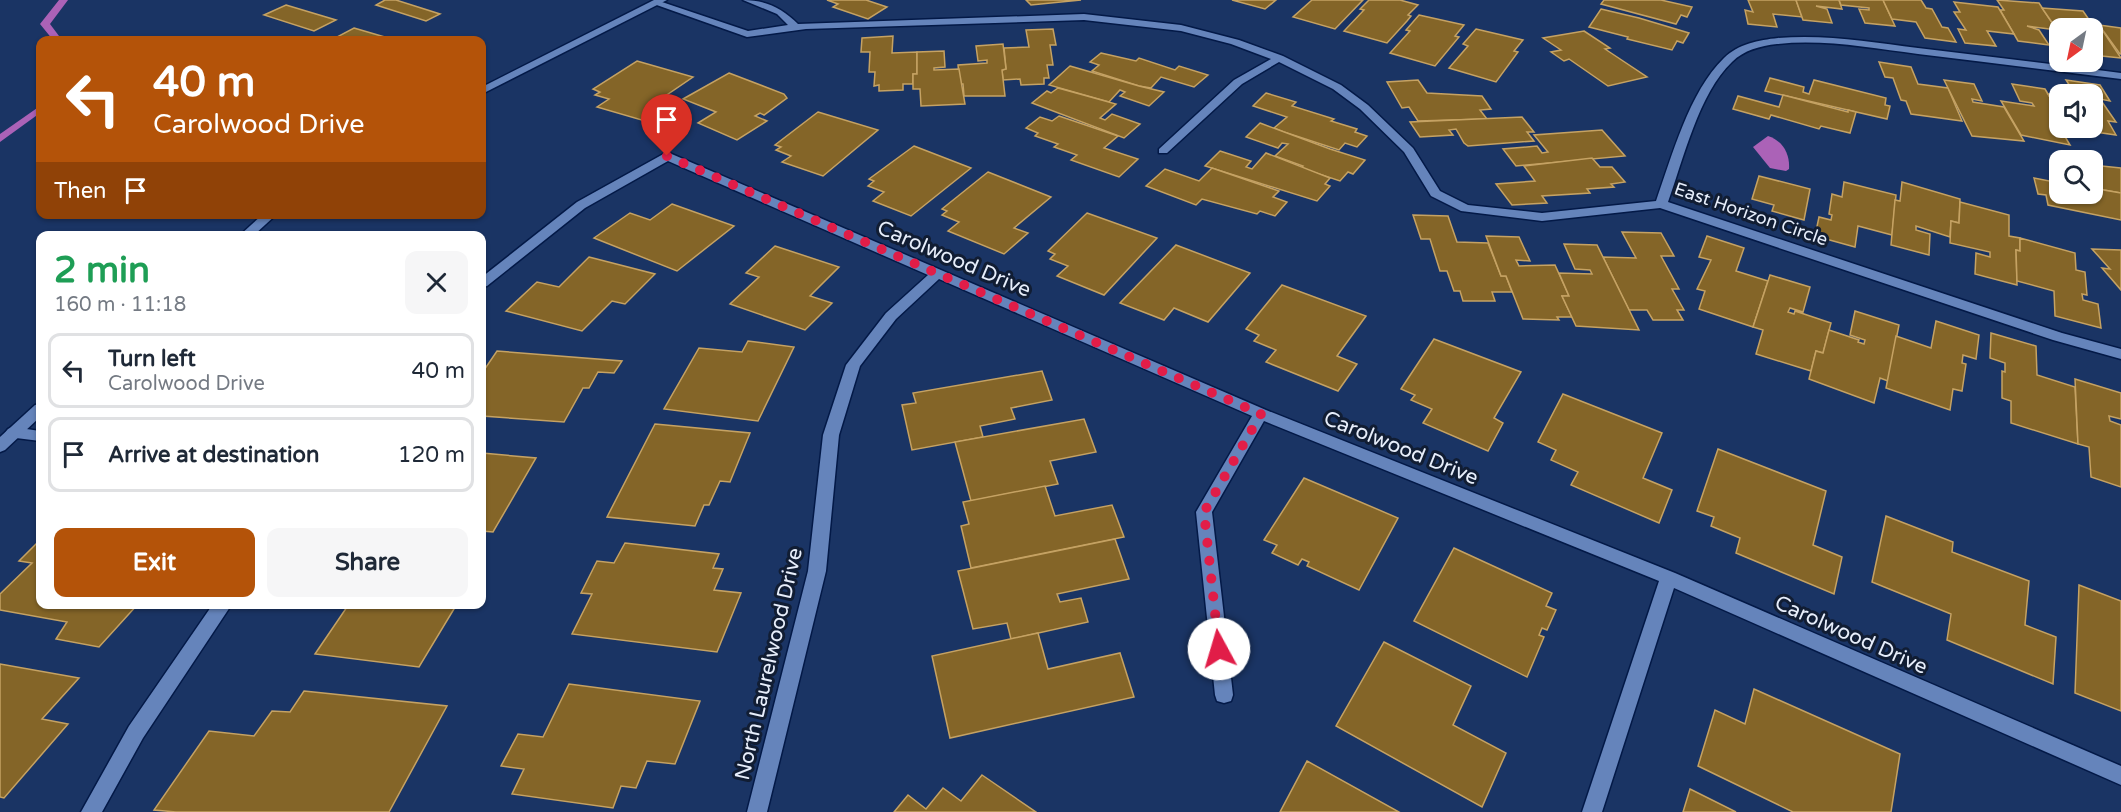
<!DOCTYPE html>
<meta charset="utf-8">
<style>
body{margin:0;font-family:"Varela Round",sans-serif;background:#f6f6f7;color:#1f2937;height:100vh;display:flex;flex-direction:column;font-size:22px;white-space:nowrap}
*{box-sizing:border-box;margin:0}
p{font-size:20px;color:#747a83}
.icon{flex:none;width:33px;height:33px;fill:none;stroke:currentColor;stroke-width:2;stroke-linecap:round;stroke-linejoin:round}
.map{position:relative;flex:1;overflow:hidden}
.drawer{position:absolute;left:36px;top:231px;width:450px;height:378px;display:flex;flex-direction:column;background:#fff;border-radius:12px;box-shadow:0 2px 4px #0004}
.drawer>*{flex:none}
.top-card{position:absolute;left:36px;top:36px;width:450px;height:183px;border-radius:12px;box-shadow:0 2px 4px #0004;background:#b45309;color:#fff;overflow:hidden}
.needle{width:39px;rotate:213deg}
.buttons{position:absolute;left:2049px;top:18px;display:grid;gap:12px}
.buttons a{display:grid;place-items:center;width:54px;height:54px;border-radius:12px;background:#fff;box-shadow:0 2px 4px #0004;font-size:30px}
.pin{position:absolute;display:grid;place-items:center;width:51px;height:51px;color:#fff;margin:-62px -26px;border-radius:50% 50% 50% 0;rotate:-45deg;box-shadow:0 0 6px #0007}
.pin .icon{rotate:45deg}
.me{position:absolute;width:66px;margin:-33px;rotate:354deg;stroke-linejoin:round;filter:drop-shadow(0 0 4px #0008)}
.turn{display:flex;align-items:center;gap:21px;height:126px;padding:0 18px;font-size:27px}
.turn .icon{width:78px;height:78px;stroke-width:2.5}
.turn b{display:block;font-size:42px;line-height:51px}
.then{display:flex;align-items:center;height:57px;padding:0 18px;background:#0003;gap:12px;font-size:22px}
.round{display:grid;place-items:center;flex:none;width:63px;height:63px;border-radius:12px;background:#f6f6f7}
.headline{display:flex;align-items:center;justify-content:space-between;height:102px;padding:0 18px}
h1{font-size:36px;font-weight:700;line-height:45px;color:#1e9e55}
.cta{display:flex;gap:12px;margin-top:auto;padding:12px 18px}
.cta a{flex:1;height:69px;border-radius:12px;background:#b45309;color:#fff;font-size:24px;font-weight:700;line-height:69px;text-align:center}
.cta a+a{background:#f6f6f7;color:#1f2937}
ul{padding:0;list-style:none}
li{display:flex;align-items:center;gap:18px;height:75px;margin:0 12px 9px;padding:0 6px;border:3px solid #e0e1e3;border-radius:12px}
li div{flex:1}
li b{display:block;font-size:22px}
li em{font-style:normal}
.map>svg:first-child{display:block}
</style>
<div class="map">
<svg width="2121" height="812" viewBox="0 0 2121 812">
<rect width="100%" height="100%" fill="#1a3464"/>
<path fill="#ab62b7" d="M1768,136C1783,141 1790,154 1789,169L1786,171L1770,168L1753,147Z"/>
<g fill="none" stroke-linecap="round" stroke-linejoin="round">
<g fill="#ab62b7" fill-rule="evenodd">
<polygon points="59,0 68,0 50,24 62,40 53,40 40,24"/>
<polygon points="40,106 40,113 0,142 0,134"/>
</g>
</g>
<g fill="#846528" stroke="#c5a263" stroke-width="1.5">
<polygon points="385,0 396,0 440,14 426,21 376,5"/>
<polygon points="827,0 866,0 887,7 868,19 833,7 838,4"/>
<polygon points="1026,0 1081,0 1031,5"/>
<polygon points="1232,0 1276,0 1265,9"/>
<polygon points="1312,0 1363,0 1335,29 1293,17"/>
<polygon points="1369,0 1400,0 1418,5 1408,15 1411,16 1407,21 1387,43 1344,31 1364,10 1360,9"/>
<polygon points="1604,0 1661,0 1692,7 1687,17 1681,15 1676,24 1601,4"/>
<polygon points="1748,0 1796,0 1802,17 1773,14 1777,27 1748,24 1745,10 1753,12"/>
<polygon points="1796,0 1839,0 1842,9 1816,6 1827,9 1832,23 1803,20"/>
<polygon points="1839,0 1883,0 1895,26 1865,23 1859,9 1869,10 1869,8 1841,5"/>
<polygon points="1883,0 1921,0 1926,8 1932,9 1942,27 1948,28 1956,42 1925,38 1916,22 1892,19"/>
<polygon points="1997,0 2039,3 2057,30 2027,26 2039,30 2049,45 2018,41 2000,10 2004,10"/>
<polygon points="1954,2 1998,7 2014,34 1987,31 1996,46 1965,43 1958,29 1966,30 1954,12 1960,12"/>
<polygon points="286,5 336,20 314,31 264,15"/>
<polygon points="2042,8 2083,11 2092,24 2099,25 2121,58 2092,55 2092,28 2060,28 2060,34"/>
<polygon points="1601,9 1639,18 1689,33 1683,43 1677,41 1672,50 1627,39 1628,37 1589,27"/>
<polygon points="1419,15 1464,25 1455,36 1459,37 1435,66 1390,53 1410,31 1406,30"/>
<polygon points="2099,25 2121,28 2121,54 2120,54"/>
<polygon points="354,28 395,40 335,38"/>
<polygon points="1053,29 1056,45 1050,45 1053,65 1047,65 1049,78 1044,78 1044,84 1021,85 1020,79 1003,80 1002,70 1006,69 1004,48 1029,47 1026,30"/>
<polygon points="1476,29 1523,40 1514,51 1518,52 1496,82 1449,68 1468,46 1463,44"/>
<polygon points="1584,31 1610,48 1605,49 1647,77 1608,86 1569,59 1564,61 1551,52 1561,50 1543,38"/>
<polygon points="893,36 892,53 917,52 917,74 913,74 913,84 903,84 903,90 879,91 879,85 874,86 875,72 869,72 870,52 861,52 862,38"/>
<polygon points="1003,44 1006,69 1002,70 1005,96 964,96 963,84 960,84 958,65 987,63 987,60 978,61 976,46"/>
<polygon points="944,51 945,67 934,68 934,70 959,69 965,104 921,106 920,89 913,89 913,74 917,74 917,52"/>
<polygon points="1101,53 1136,61 1139,58 1175,70 1179,66 1208,75 1194,87 1161,77 1151,88 1139,86 1092,71 1099,65 1090,62"/>
<polygon points="637,61 693,77 658,101 669,104 645,121 597,107 609,99 595,95 600,92 593,89"/>
<polygon points="1879,62 1911,67 1918,84 1948,88 1962,121 1911,114 1906,101 1901,100 1893,78 1885,77"/>
<polygon points="1070,66 1139,86 1164,92 1149,106 1120,96 1125,92 1120,90 1109,102 1049,85"/>
<polygon points="729,73 784,94 787,98 764,115 760,113 755,116 767,121 737,140 698,123 716,112 683,99"/>
<polygon points="1770,78 1804,87 1803,92 1809,94 1814,80 1886,98 1885,105 1890,106 1887,119 1765,91"/>
<polygon points="1418,80 1427,93 1482,96 1491,109 1480,110 1487,119 1418,121 1409,107 1402,108 1387,82"/>
<polygon points="1944,80 1974,84 1982,101 1972,99 1973,102 2004,107 2024,141 1972,136"/>
<polygon points="2066,80 2100,85 2110,101 2100,99 2116,122 2108,121 2116,135 2067,128 2092,128 2092,94 2075,94"/>
<polygon points="2012,84 2045,89 2060,114 2060,128 2070,145 2021,135 2001,101 2034,106 2032,103 2020,101"/>
<polygon points="1058,88 1116,104 1100,118 1105,120 1112,114 1140,124 1124,138 1032,103 1047,91 1051,93"/>
<polygon points="1266,93 1296,102 1292,106 1334,119 1331,121 1357,129 1355,132 1367,136 1357,147 1345,143 1339,150 1284,132 1274,128 1287,117 1253,106"/>
<polygon points="2048,94 2060,96 2060,114"/>
<polygon points="1783,95 1848,112 1848,110 1856,112 1850,133 1821,126 1819,129 1771,115 1769,119 1733,109 1738,96 1779,107"/>
<polygon points="818,112 878,130 823,176 782,162 791,156 776,150 781,147 775,145"/>
<polygon points="1059,116 1118,136 1104,148 1138,159 1119,177 1071,160 1077,155 1054,147 1058,144 1035,136 1038,133 1026,128 1040,117 1052,121"/>
<polygon points="1522,117 1534,132 1527,132 1534,141 1468,146 1464,143 1456,129 1449,130 1453,135 1420,137 1410,122"/>
<polygon points="1260,123 1330,149 1365,160 1353,174 1348,172 1340,181 1301,168 1303,166 1275,156 1288,144 1282,143 1278,148 1246,137"/>
<polygon points="1602,130 1625,156 1516,166 1503,149 1537,146 1542,153 1548,152 1534,135"/>
<polygon points="914,146 971,168 911,216 873,201 884,192 868,186 874,181 869,179"/>
<polygon points="1220,151 1251,161 1246,167 1252,169 1266,153 1330,178 1325,184 1330,186 1317,201 1205,166"/>
<polygon points="1592,158 1600,167 1612,167 1625,182 1611,184 1614,187 1587,189 1590,193 1542,196 1547,203 1512,205 1496,184 1535,181 1524,166"/>
<polygon points="2092,165 2121,168 2121,193 2092,188"/>
<polygon points="1212,168 1279,191 1273,197 1287,202 1275,216 1260,211 1257,214 1202,199 1196,205 1146,186 1165,169 1199,181"/>
<polygon points="988,172 1051,197 1014,228 1028,233 1004,254 948,231 959,222 942,215 947,211 942,209"/>
<polygon points="1759,176 1810,189 1804,220 1772,211 1774,205 1752,199"/>
<polygon points="2034,178 2060,183 2060,194 2092,194 2092,188 2121,193 2121,220 2048,205 2046,195 2038,194"/>
<polygon points="1844,182 1896,195 1892,235 1858,226 1855,247 1815,236 1819,217 1831,220 1832,215 1829,214 1832,194 1842,197"/>
<polygon points="1902,182 1960,199 1959,223 1951,221 1950,237 1916,226 1916,230 1930,234 1929,255 1891,245 1895,200 1900,201"/>
<polygon points="1960,202 2009,215 2009,236 2020,238 2020,251 2016,250 2017,285 1975,274 1976,253 1990,257 1990,252 1950,243 1951,221 1959,223"/>
<polygon points="672,204 734,226 677,271 594,238 630,213 650,220"/>
<polygon points="1087,213 1157,238 1104,295 1057,276 1068,266 1050,259 1055,254 1048,251"/>
<polygon points="1413,215 1448,216 1457,242 1488,243 1501,276 1506,276 1512,292 1492,292 1495,301 1463,301 1460,291 1454,291 1447,271 1440,271 1430,239 1421,239"/>
<polygon points="1622,232 1661,233 1674,256 1661,256 1679,289 1672,289 1684,310 1677,310 1683,320 1653,320 1647,310 1629,310 1603,257 1636,258"/>
<polygon points="1486,236 1519,237 1530,261 1516,260 1519,266 1555,265 1569,296 1562,296 1572,317 1557,317 1559,320 1523,319 1506,276 1501,276"/>
<polygon points="1707,236 1744,248 1736,271 1768,281 1753,327 1699,309 1705,291 1697,289 1711,260 1699,257"/>
<polygon points="2020,238 2075,253 2076,270 2085,272 2087,295 2082,294 2083,300 2098,304 2101,328 2055,316 2054,291 2017,281 2016,250 2020,251"/>
<polygon points="1564,244 1597,245 1639,330 1576,326 1562,296 1569,296 1559,273 1592,274 1590,270 1575,269"/>
<polygon points="1176,245 1250,273 1208,322 1174,308 1164,320 1120,303"/>
<polygon points="775,246 839,267 810,296 832,303 805,330 730,304 759,277 746,273"/>
<polygon points="2092,249 2121,250 2121,290 2102,268 2110,269"/>
<polygon points="589,257 655,274 625,304 612,301 582,331 506,311 537,282 559,287"/>
<polygon points="1770,275 1810,287 1803,312 1790,308 1788,312 1794,314 1795,311 1831,323 1823,353 1816,351 1811,371 1756,354 1763,330 1753,327"/>
<polygon points="1282,285 1366,316 1337,356 1357,364 1338,391 1266,362 1276,350 1254,341 1259,335 1246,329"/>
<polygon points="1855,311 1899,325 1888,381 1880,378 1874,403 1809,379 1816,351 1823,353 1829,330 1859,340 1858,342 1864,344 1865,340 1850,335"/>
<polygon points="1936,321 1979,335 1976,359 1963,355 1962,363 1966,364 1962,391 1953,389 1950,410 1886,388 1896,336 1931,348"/>
<polygon points="1991,333 2036,346 2037,375 2075,387 2078,444 2011,423 2011,401 2002,398 2002,371 2005,372 2005,363 1990,358"/>
<polygon points="1434,339 1521,372 1494,418 1503,423 1488,451 1423,423 1432,409 1411,400 1415,395 1401,389"/>
<polygon points="748,341 794,347 758,421 664,409 699,348 742,352"/>
<polygon points="497,351 622,361 614,373 598,372 589,388 583,388 564,422 482,416 482,373"/>
<polygon points="1042,371 1052,400 1011,408 1015,419 980,426 983,437 912,450 902,405 916,403 913,393"/>
<polygon points="2075,379 2121,393 2121,419 2109,416 2110,421 2121,425 2121,487 2091,477 2089,447 2078,444"/>
<polygon points="1563,394 1662,433 1643,478 1672,490 1659,523 1571,485 1578,472 1551,460 1556,450 1538,442"/>
<polygon points="1084,419 1096,452 1050,461 1058,484 971,501 955,442"/>
<polygon points="655,424 750,433 730,482 720,481 709,505 704,505 695,526 607,517"/>
<polygon points="1718,449 1826,491 1813,545 1842,557 1834,594 1736,553 1740,538 1711,526 1714,517 1697,511"/>
<polygon points="482,453 536,458 493,532 482,531"/>
<polygon points="1304,478 1398,518 1359,590 1307,566 1309,562 1302,559 1298,565 1272,553 1277,545 1264,540"/>
<polygon points="1045,486 1055,516 1112,505 1124,537 971,568 961,526 969,524 963,502"/>
<polygon points="1886,516 1953,542 1952,552 2029,581 2025,625 2056,637 2053,684 1947,640 1951,614 1872,582"/>
<polygon points="1115,539 1129,579 1057,594 1060,602 1081,598 1088,622 1011,639 1007,623 973,629 958,571"/>
<polygon points="40,540 40,604 138,604 99,647 56,639 67,622 0,610 0,594 32,563 19,561"/>
<polygon points="625,543 719,554 713,568 723,569 714,590 741,593 717,652 572,634 592,594 581,593 597,561 614,563"/>
<polygon points="1454,548 1552,593 1546,606 1556,610 1547,630 1542,628 1539,635 1544,637 1527,677 1414,621"/>
<polygon points="2079,585 2121,601 2121,711 2075,693"/>
<polygon points="349,604 457,604 419,667 315,654"/>
<polygon points="1038,633 1048,669 1120,653 1134,697 950,738 932,656"/>
<polygon points="1384,642 1471,686 1453,725 1506,753 1482,807 1336,726"/>
<polygon points="0,664 79,678 42,719 68,724 4,798 0,797"/>
<polygon points="569,684 700,701 675,764 647,761 636,788 621,786 613,808 512,794 524,769 501,766 518,734 543,737"/>
<polygon points="1754,689 1900,754 1891,812 1793,812 1698,766 1715,710 1745,724"/>
<polygon points="304,691 447,706 389,812 176,812 154,810 209,731 254,736 272,711 290,712"/>
<polygon points="1307,761 1399,812 1280,812"/>
<polygon points="982,775 1036,812 894,812 908,795 926,809 943,788 961,801"/>
<polygon points="1690,789 1736,812 1683,812"/>
</g>
<g fill="none" stroke-linecap="round" stroke-linejoin="round">
<defs>
<g id="minor">
<path d="M743,0C766,0 782,8 798,24L1084,14L1181,25L1239,40L1283,56L1341,85L1368,105L1413,148L1440,191L1468,205L1542,213L1656,201C1672,156 1689,92 1724,58C1738,44 1759,40 1778,38C1825,34 1872,42 1918,48C1986,56 2053,64 2121,73V79C2053,71 1985,62 1918,54C1871,48 1824,39 1777,44C1760,46 1744,50 1732,62C1699,93 1683,160 1668,202L2062,333L2121,349V359L2053,340L1660,208L1542,221L1461,211L1431,196L1404,152L1360,109L1333,89L1279,62L1242,84L1167,153H1159V149L1234,80L1271,59L1231,44L1181,31L1084,20L806,29L747,37L651,3L659,1L748,31L788,25L777,14Z"/>
<polygon points="667,152 1266,410 1675,573 2121,766 2121,785 1674,588 1602,812 1582,812 1659,581 1264,421 1212,512 1233,695 1231,701 1224,703 1217,701 1215,695 1196,512 1252,416 939,279 896,319 860,366 839,435 826,571 767,812 747,812 808,571 823,435 846,365 886,313 928,275 668,161 585,208 487,286 482,287 482,277 577,202"/>
<polygon points="13,427 40,431 40,441 8,437 5,433 8,429"/>
<polygon points="213,604 232,604 143,738 102,812 81,812 129,726"/>
</g>
<g id="tertiary">
<polygon points="654,0 667,0 482,94 482,87"/>
<polygon points="263,214 277,214 253,236 239,236"/>
<polygon points="40,404 40,417 5,450 0,452 0,437 35,405"/>
</g>
</defs>
<use href="#minor" stroke="#031947" stroke-width="3"/>
<use href="#tertiary" stroke="#031947" stroke-width="3"/>
<use href="#minor" fill="#6584bb" fill-rule="evenodd"/>
<use href="#tertiary" fill="#6584bb" fill-rule="evenodd"/>
</g>
<g fill="none" stroke-linecap="round" stroke-linejoin="round">
<polyline stroke="#e11d48" stroke-width="10" stroke-dasharray="0 18" points="667,156 1261,414 1204,512 1219,649"/>
</g>
<g text-anchor="middle" dominant-baseline="central" stroke-width="6" stroke-linejoin="round" paint-order="stroke">
<g font-size="18" fill="#e7eefb" stroke="#111d33">
<text transform="translate(1751 214) rotate(19)">East Horizon Circle</text>
</g>
<g font-size="21" fill="#e7eefb" stroke="#111d33">
<text transform="translate(954 259) rotate(23)">Carolwood Drive</text>
<text transform="translate(1401 448) rotate(22)">Carolwood Drive</text>
<text transform="translate(1851 635) rotate(24)">Carolwood Drive</text>
<text transform="translate(769 664) rotate(-77)">North Laurelwood Drive</text>
</g>
</g>
</svg>
<div class="buttons">
<a><svg class="needle" viewBox="-14 -14 28 28"><path d="M0-13l5 13h-10z" fill="#e53935"/><path d="M0 13l5-13h-10z" fill="#747a83"/></svg></a>
<a><svg class="icon" aria-label="sound" viewBox="0 0 24 24"><path d="M4 9h4l5-4v14l-5-4H4zM17 9q2 3 0 6"/></svg></a>
<a><svg class="icon" aria-label="search" viewBox="0 0 24 24"><circle cx="10" cy="10" r="6"/><path d="M15 15l6 6"/></svg></a>
</div>
<div class="pin" style="left:667px;top:156px;background:#d93025"><svg class="icon" aria-label="arrive" viewBox="0 0 24 24"><path d="M6 21V4h12l-3 4 3 4H6"/></svg></div>
<svg class="me" style="left:1219px;top:649px" viewBox="-20 -20 40 40"><circle r="19" fill="#fff"/><path d="M0-13L10 11 0 6-10 11z" fill="#e11d48"/></svg>
<div class="top-card">
<div class="turn"><svg class="icon" aria-label="left" viewBox="0 0 24 24"><path d="M17 20v-9H6M10 6l-5 5 5 5"/></svg><div><b>40 m</b>Carolwood Drive</div></div>
<div class="then">Then<svg class="icon" aria-label="arrive" viewBox="0 0 24 24"><path d="M6 21V4h12l-3 4 3 4H6"/></svg></div>
</div>
<section class="drawer">
<div class="headline"><div><h1>2 min</h1><p>160 m · 11:18</p></div><a class="round"><svg class="icon" aria-label="close" viewBox="0 0 24 24"><path d="M6 6l12 12M18 6L6 18"/></svg></a></div>
<ul>
<li><svg class="icon" aria-label="left" viewBox="0 0 24 24"><path d="M17 20v-9H6M10 6l-5 5 5 5"/></svg><div><b>Turn left</b><p>Carolwood Drive</p></div><em>40 m</em></li>
<li><svg class="icon" aria-label="arrive" viewBox="0 0 24 24"><path d="M6 21V4h12l-3 4 3 4H6"/></svg><div><b>Arrive at destination</b></div><em>120 m</em></li>
</ul>
<div class="cta"><a>Exit</a><a>Share</a></div>
</section>
</div>
